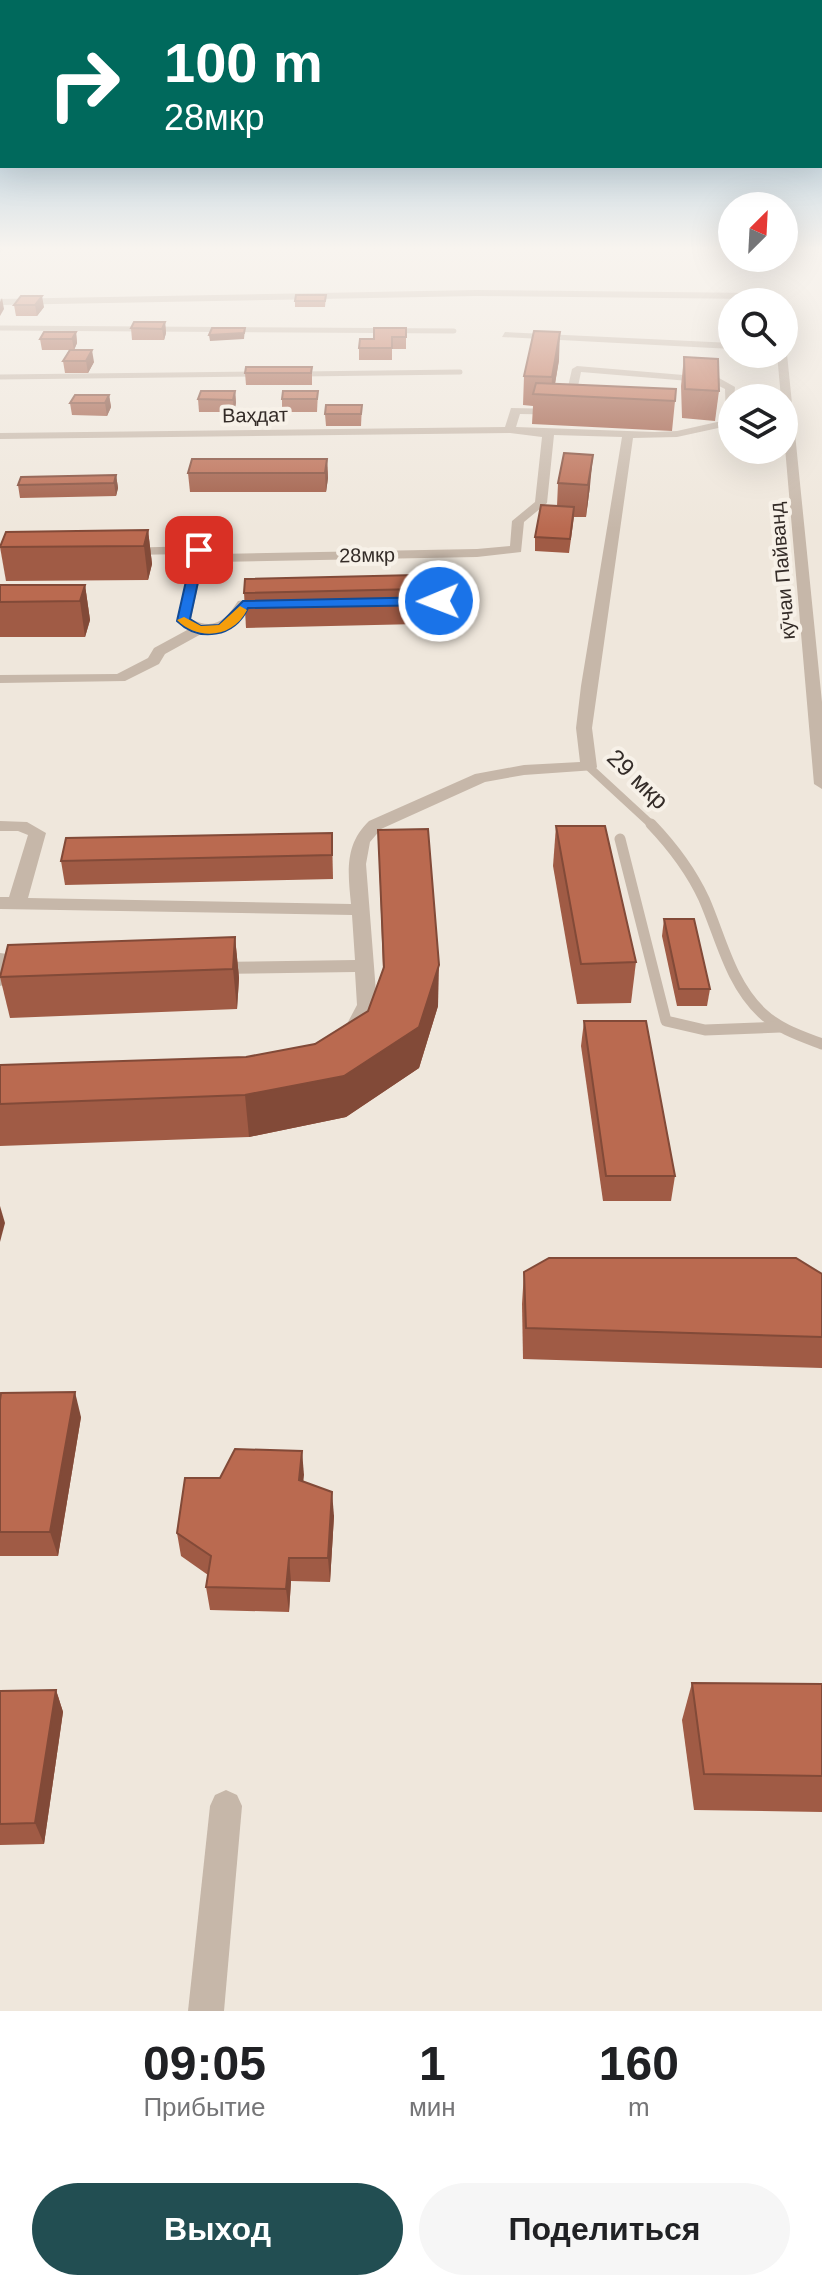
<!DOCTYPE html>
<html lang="ru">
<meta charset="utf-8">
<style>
body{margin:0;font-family:Helvetica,sans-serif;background:#f6f6f6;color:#202124;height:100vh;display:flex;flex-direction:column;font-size:30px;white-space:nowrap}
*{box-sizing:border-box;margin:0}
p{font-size:26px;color:#757577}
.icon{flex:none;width:44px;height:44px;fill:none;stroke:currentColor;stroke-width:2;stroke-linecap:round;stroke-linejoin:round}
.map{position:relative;height:2011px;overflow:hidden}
.drawer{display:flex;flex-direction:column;background:#fff;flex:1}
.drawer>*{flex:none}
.banner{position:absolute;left:0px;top:0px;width:822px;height:168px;box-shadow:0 8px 32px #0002;background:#00695c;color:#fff;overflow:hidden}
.needle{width:52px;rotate:24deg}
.controls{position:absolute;left:718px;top:192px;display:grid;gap:16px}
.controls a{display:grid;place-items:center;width:80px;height:80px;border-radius:50%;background:#fff;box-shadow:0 8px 32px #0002;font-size:40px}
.pin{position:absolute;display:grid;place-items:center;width:68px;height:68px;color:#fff;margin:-34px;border-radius:16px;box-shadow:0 4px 12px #0006}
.me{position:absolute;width:88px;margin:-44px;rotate:269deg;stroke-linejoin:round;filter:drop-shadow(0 0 6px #0008)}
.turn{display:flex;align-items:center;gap:28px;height:168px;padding:0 32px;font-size:36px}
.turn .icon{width:104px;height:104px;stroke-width:2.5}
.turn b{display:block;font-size:56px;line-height:68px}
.eta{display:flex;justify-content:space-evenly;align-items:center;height:136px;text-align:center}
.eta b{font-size:48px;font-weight:700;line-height:56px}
.action{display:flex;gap:16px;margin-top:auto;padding:16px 32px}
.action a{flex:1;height:92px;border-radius:48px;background:#224e52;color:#fff;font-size:32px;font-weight:700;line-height:92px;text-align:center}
.action a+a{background:#f6f6f6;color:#202124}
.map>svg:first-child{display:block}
</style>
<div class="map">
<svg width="822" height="2011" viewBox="0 0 822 2011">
<rect width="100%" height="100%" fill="#efe7dc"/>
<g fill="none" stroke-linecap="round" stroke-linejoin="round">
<g stroke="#c6b7a9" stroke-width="5">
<polyline points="0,328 454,331"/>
<polyline points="301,374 460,372"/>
<polyline points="0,377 259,374"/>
</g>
<polyline stroke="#c6b7a9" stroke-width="8" points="589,767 653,826"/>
<g stroke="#c6b7a9" stroke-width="11">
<path d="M651,824C672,846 691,871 704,899C721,938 730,983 762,1013C779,1029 801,1036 822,1044"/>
<polyline points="620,839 666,1021 705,1030 780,1027"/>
</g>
<g fill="#c6b7a9" fill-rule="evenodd">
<polygon points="476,290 757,293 762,296 762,302 752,302 752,299 476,296 0,305 0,299"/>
<polygon points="505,332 732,343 732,349 502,337"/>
<polygon points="784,351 787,354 822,702 822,789 814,784 784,436 784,398 781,398 777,354"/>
<path d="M577,366L719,378L735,387L732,425L677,437L633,438L592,728L597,767L595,770L524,775L485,782L381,829L370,842L366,864L377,1005L356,1044L349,1046L339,1039L357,1005L355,972L212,974L202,968L212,962L355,960L352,915L0,909V897H9L28,835L18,831H0V821L27,822L46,833L28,898L351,904C348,873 344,845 369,821L475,774L524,765L580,762L576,728L581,686L622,437L554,435L547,503L524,522L521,552L477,557L215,562L204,558L191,619C214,631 226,620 238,601C249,599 269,597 278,604L271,608H248L230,628L203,633L165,654L159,664L125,681L0,683V675L117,674L148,658L154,648L189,629L177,621L192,554L125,555L120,554V548L199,546L217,554L477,549L510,546L512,521L535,502L542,437L510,433L0,439V433L505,427L511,408L563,409L572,369ZM581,372L713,383L725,389L726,420L677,431L655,432L516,427L520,414L572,415Z"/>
<polygon points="0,953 15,955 18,959 7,984 0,986"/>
<polygon points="226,1790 237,1795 242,1806 224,2011 188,2011 210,1806 215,1795"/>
</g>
<polygon fill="#9a867b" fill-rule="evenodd" points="0,247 9,247 0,252"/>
</g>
<g fill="#a05b45">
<polygon points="326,295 325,307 295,307 295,301"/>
<polygon points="21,296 44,307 37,316 16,316 14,305"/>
<polygon points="165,322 166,333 164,340 132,340 131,328"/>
<polygon points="406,328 406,349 392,349 392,360 359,360 359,348 374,339"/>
<polygon points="76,332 77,343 74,350 94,362 88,373 65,373 63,361 69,350 42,350 40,339"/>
<polygon points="684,357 719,391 715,421 682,418 681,386"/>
<polygon points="559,360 555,384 675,401 672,431 532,424 533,406 523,405 524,376"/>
<polygon points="312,367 312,385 246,385 245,373"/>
<polygon points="235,391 236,403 234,412 199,412 198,399"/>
<polygon points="318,391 317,412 282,412 282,399"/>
<polygon points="109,395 111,407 107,416 72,415 70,403"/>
<polygon points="362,405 361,426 326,426 325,414"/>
<polygon points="564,453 590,486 586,517 574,517 569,553 535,551 535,537 557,506 558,483"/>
<polygon points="327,459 328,478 326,492 190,492 188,473"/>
<polygon points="116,475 118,488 116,496 20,498 18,485"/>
<polygon points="148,530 152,564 148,580 6,581 0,547"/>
<polygon points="0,585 85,585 90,620 85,637 0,637"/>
<polygon points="462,588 462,623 246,628 244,593"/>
<polygon points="556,826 636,962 631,1003 577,1004 553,866"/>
<polygon points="378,830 438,1006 419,1068 346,1117 249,1137 0,1146 0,1065 246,1057 315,1044 368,1011 383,970"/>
<polygon points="332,833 333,879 65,885 61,861"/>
<polygon points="664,919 710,989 707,1006 677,1006 662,936"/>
<polygon points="235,937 239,978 237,1009 10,1018 0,977"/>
<polygon points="584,1021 675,1176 671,1201 603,1201 581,1046"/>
<polygon points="524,1272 822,1274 822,1368 523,1359 522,1304"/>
<polygon points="0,1400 81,1417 58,1556 0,1556"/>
<polygon points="302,1451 303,1482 334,1516 330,1582 291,1581 289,1612 210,1610 206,1587 208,1575 181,1556 177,1533 220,1478"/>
<polygon points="692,1683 822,1684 822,1812 694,1810 682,1720"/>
<polygon points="56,1690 63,1712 44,1844 0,1845 0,1691"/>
</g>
<g fill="#824a38">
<polygon points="42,296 44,307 37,316 35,305"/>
<polygon points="2,298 4,309 0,316 0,302"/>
<polygon points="165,322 166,333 164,340 162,329"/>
<polygon points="245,328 244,339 210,341 209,335"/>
<polygon points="76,332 77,343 74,350 72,339"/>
<polygon points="560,332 559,360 553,395 551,395 552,377"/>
<polygon points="92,350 94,362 88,373 86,361"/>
<polygon points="235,391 236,403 234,412 233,400"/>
<polygon points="109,395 111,407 107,416 105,403"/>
<polygon points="593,455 590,486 586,517 588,485"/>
<polygon points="327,459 328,478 326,492 325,473"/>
<polygon points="116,475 118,488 116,496 114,483"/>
<polygon points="148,530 152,564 148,580 144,546"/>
<polygon points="85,585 90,620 85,637 80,601"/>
<polygon points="235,937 239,978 237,1009 233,969"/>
<polygon points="439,965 438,1006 419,1068 346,1117 249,1137 245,1095"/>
<polygon points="0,1206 5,1223 0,1242"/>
<polygon points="75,1392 81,1417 58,1556 50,1532"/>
<polygon points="302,1451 304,1475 301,1504 299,1480"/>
<polygon points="332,1492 334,1516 330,1582 328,1558"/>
<polygon points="289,1558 291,1581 289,1612 286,1589"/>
<polygon points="56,1690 63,1712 44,1844 35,1823"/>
</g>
<g fill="#ba6a50" stroke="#824a38" stroke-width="2">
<polygon points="296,295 326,295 325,301 295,301"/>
<polygon points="21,296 42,296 35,305 14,305"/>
<polygon points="134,322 165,322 162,329 131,328"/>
<polygon points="212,328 245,328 244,333 209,335"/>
<polygon points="374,328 406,328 406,337 392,337 392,348 359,348 360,339 374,339"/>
<polygon points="534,331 560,332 552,377 524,376"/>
<polygon points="44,332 76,332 72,339 40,339"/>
<polygon points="70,350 92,350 86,361 63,361"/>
<polygon points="684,357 718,359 719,391 685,389"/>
<polygon points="246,367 312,367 311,373 245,373"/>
<polygon points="536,383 676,389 675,401 533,394"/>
<polygon points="201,391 235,391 233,400 198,399"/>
<polygon points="283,391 318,391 317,399 282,399"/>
<polygon points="75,395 109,395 105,403 70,403"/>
<polygon points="326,405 362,405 361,414 325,414"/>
<polygon points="564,453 593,455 588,485 558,483"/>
<polygon points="192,459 327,459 325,473 188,473"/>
<polygon points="116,475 114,483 18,485 21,477"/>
<polygon points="541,505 574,507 570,539 535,537"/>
<polygon points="148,530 144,546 0,547 6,532"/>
<polygon points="460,574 462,588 244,593 245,579"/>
<polygon points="0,585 85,585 80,601 0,602"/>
<polygon points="556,826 605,826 636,962 581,964"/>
<polygon points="428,829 439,965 419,1027 344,1076 245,1095 0,1104 0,1065 246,1057 315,1044 368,1011 384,967 378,830"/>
<polygon points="332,833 332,855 61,861 66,838"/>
<polygon points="664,919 694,919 710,989 679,989"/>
<polygon points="235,937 233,969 0,977 8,945"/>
<polygon points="584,1021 646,1021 675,1176 606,1176"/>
<polygon points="549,1258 796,1258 822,1274 822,1337 526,1328 524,1272"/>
<polygon points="75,1392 50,1532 0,1532 0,1400 1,1393"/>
<polygon points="235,1449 302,1451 299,1480 332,1492 328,1558 289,1558 286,1589 206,1587 211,1556 177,1533 185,1478 220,1478"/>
<polygon points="692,1683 822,1684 822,1776 704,1774"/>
<polygon points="56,1690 35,1823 0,1824 0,1691"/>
</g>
<linearGradient id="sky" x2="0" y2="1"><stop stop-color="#7dafcf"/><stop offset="0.47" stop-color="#f8f4ef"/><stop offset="1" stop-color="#f8f4ef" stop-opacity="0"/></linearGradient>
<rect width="822" height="529" fill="url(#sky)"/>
<path fill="#1a73e8" stroke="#114b97" stroke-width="2" d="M199,547L205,550L190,619L201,626L219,625L243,601L439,597L445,601L439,605L248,608C234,637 200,643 177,621L193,550Z"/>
<path fill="#f59e0b" d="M240,606L247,610C233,638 198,641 177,620L184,617L201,626L219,625Z"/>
<g text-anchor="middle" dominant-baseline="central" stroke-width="8" stroke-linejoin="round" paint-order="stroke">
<g font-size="20" fill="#342c28" stroke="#f7f1e8">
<text transform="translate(255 415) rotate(-1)">Ваҳдат</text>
<text transform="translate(367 555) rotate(-1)">28мкр</text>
<text transform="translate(782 571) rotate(-95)">кӯчаи Пайванд</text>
</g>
<g font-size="24" fill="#342c28" stroke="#f7f1e8">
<text transform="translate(638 779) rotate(44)">29 мкр</text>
</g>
</g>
</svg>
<div class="controls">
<a><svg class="needle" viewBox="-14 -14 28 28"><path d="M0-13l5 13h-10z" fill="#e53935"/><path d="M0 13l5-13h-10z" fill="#757577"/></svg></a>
<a><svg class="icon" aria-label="search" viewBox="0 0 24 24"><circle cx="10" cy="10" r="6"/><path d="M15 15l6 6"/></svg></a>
<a><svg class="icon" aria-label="layers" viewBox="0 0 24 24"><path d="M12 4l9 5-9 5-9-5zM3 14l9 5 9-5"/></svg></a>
</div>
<div class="pin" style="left:199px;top:550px;background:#d93025"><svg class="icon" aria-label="arrive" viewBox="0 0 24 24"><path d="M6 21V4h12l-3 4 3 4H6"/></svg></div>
<svg class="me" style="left:439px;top:601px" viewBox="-20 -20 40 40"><circle r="17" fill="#1a73e8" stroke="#fff" stroke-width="3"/><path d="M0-11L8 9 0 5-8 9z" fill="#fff"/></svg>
<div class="banner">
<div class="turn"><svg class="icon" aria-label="right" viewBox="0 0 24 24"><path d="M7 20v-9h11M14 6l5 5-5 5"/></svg><div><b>100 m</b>28мкр</div></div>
</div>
</div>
<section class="drawer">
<div class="eta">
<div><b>09:05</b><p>Прибытие</p></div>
<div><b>1</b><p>мин</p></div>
<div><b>160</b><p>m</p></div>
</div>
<div class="action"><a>Выход</a><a>Поделиться</a></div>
</section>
